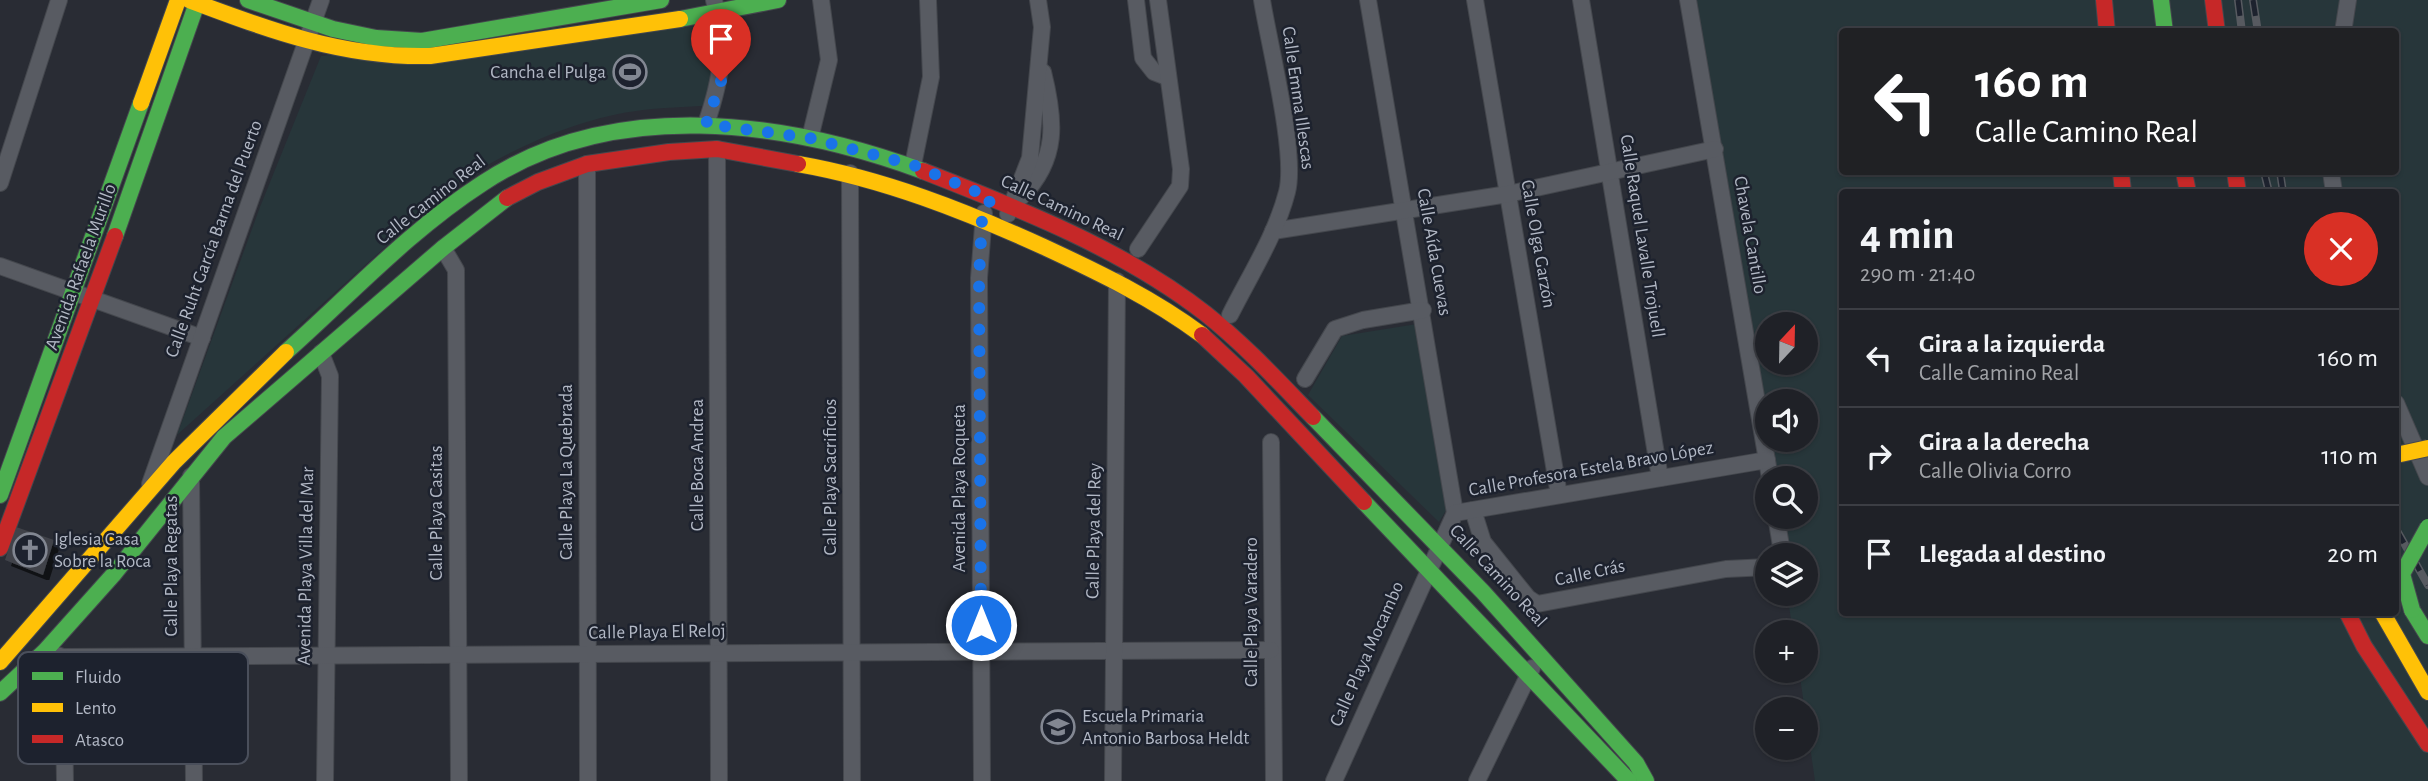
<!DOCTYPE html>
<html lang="es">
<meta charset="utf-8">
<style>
body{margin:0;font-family:"Alegreya Sans",sans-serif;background:#27292f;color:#f1f3f6;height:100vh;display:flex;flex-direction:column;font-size:26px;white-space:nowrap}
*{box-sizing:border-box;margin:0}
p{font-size:23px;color:#a1a3a7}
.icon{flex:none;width:38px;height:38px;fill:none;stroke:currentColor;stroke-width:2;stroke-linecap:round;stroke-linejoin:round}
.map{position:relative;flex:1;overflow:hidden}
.sheet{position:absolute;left:1839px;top:189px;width:560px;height:427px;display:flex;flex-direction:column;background:#1f2127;border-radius:7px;box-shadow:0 2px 5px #0004,0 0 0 2px #3c3e44}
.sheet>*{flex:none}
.guide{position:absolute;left:1839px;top:28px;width:560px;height:147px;border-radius:7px;box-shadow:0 2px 5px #0004,0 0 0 2px #3c3e44;background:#202124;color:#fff;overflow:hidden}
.needle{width:46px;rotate:22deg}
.fabs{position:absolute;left:1755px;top:312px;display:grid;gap:14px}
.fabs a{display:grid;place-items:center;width:63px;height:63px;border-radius:50%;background:#1f2127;box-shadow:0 2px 5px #0004,0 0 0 2px #3c3e44;font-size:35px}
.pin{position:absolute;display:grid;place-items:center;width:60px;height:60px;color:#fff;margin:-72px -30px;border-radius:50% 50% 50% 0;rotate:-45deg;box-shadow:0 0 7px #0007}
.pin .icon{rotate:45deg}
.me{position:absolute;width:77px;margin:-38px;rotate:0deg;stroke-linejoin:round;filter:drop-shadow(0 0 5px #0008)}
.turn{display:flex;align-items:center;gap:24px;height:147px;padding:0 21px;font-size:32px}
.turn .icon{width:91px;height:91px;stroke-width:2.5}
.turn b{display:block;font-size:49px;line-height:60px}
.round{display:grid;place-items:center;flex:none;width:74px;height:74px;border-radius:37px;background:#27292f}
.head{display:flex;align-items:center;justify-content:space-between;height:119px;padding:0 21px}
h1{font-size:42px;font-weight:700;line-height:52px}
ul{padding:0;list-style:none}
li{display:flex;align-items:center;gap:21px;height:98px;padding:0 21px;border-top:2px solid #3c3e44}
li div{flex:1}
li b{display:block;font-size:26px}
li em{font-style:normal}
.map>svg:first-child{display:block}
</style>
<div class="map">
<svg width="2428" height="781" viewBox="0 0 2428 781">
<defs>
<filter id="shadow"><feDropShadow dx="6" dy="6" stdDeviation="0" flood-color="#0009"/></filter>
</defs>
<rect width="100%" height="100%" fill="#292c34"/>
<g fill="#27363a" fill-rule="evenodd">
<path d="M1693,0H2428V781H1815L1799,670H1806V632H1793L1787,593H1806V555H1781L1775,516H1806V478H1768ZM1843,32H2396V172H1843ZM1843,192H2396V612H1843ZM1768,324H1806V362H1768ZM1768,401H1806V439H1768Z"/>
<path d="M706,20L714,65V105C690,107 667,107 643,110C576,118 511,149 454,185L177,435L260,207L321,56Z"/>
<polygon points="1417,324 1448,507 1439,522 1308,395 1342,336"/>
</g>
<polygon fill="#404349" filter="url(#shadow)" points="16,527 54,540 43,575 5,560"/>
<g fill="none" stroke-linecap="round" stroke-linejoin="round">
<defs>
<g id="street">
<polyline points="1136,0 1143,58 1154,72 1167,77"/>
<polyline points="1368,0 1455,513"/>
<polyline points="1475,0 1559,495"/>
<polyline points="1581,0 1660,478"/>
<polyline points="1688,0 1770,478"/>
<polyline points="2343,32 2348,0"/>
<path d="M706,124C722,77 726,50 714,0"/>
<polyline points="810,138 829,60 821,0"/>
<polyline points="717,149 719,781"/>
<polyline points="587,164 588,781"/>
<polyline points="913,165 931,77 928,0"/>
<polyline points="2331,172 2334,192"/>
<polyline points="850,173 852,781"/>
<polyline points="0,183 59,0"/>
<path d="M1021,197C1059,159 1055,120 1043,72"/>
<polyline points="1008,214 1030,158 1042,27 1038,0"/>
<polyline points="1273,231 1508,194 1715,149"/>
<polyline points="443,248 456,270 459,781"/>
<polyline points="1138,249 1180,186 1181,169 1158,0"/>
<polyline points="0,266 202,338"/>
<path d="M1230,315C1250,275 1276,235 1287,192C1297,154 1269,44 1262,0"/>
<polyline points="321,353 330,376 325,781"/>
<polyline points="1305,379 1335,329 1363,320 1423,310"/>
<polyline points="2396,403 2428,477"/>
<polyline points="1271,442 1274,781"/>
<polyline points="191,476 194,781"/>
<polyline points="150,484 321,0"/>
<polyline points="1473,510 1483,542 1528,598 1537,604 1726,569 1768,567"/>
<polyline points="1776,516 1781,546 1779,555"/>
<polyline points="45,651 63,657 1271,650"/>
<polyline points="63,657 65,781"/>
<polyline points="982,781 979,278 984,213"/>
<polyline points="1113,781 1117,281"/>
<polyline points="1334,781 1455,513 1767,460"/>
<polyline points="1477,781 1532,668"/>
</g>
<g id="fast">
<polyline points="248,0 333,29 376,38 422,41 661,0"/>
<polyline points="2161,0 2165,32"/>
<polyline points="680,19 778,0"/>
<polyline points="115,236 198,0"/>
<path d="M286,352C350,295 410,230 483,183C613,97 784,120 923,171"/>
<polyline points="1313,417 1483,592 1636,763 1646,781"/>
<polyline points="0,495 141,103"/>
<polyline points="1364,502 1629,781"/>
<polyline points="2412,610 2428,636"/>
<polyline points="0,693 45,651 113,575 224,437 443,248 507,198"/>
</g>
<g id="slow">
<path d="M189,0C269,30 343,58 430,56L680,19"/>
<polyline points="141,103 178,0"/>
<path d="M798,164C884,179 965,211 1044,247C1100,273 1152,298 1202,335"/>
<polyline points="2382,612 2428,692"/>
<polyline points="0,662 174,462 286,352"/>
</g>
<g id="jam">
<polyline points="2104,0 2107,32"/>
<polyline points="2213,0 2217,32"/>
<path d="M923,171C1020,209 1123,249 1206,314C1245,345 1279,382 1313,417"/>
<polyline points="2121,172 2123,192"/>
<polyline points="2184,172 2188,192"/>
<polyline points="2235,172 2238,192"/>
<polyline points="507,198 538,182 587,164 669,152 717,149 798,164"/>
<polyline points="1202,335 1246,376 1364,502"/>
<polyline points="0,548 115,236"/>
<polyline points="2347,612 2364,646 2428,744"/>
</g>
</defs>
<use href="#street" stroke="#44474d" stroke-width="18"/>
<use href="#fast" stroke="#44474d" stroke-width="18"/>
<use href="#slow" stroke="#44474d" stroke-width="18"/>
<use href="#jam" stroke="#44474d" stroke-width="18"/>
<use href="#street" stroke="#585b62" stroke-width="16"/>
<use href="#fast" stroke="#4caf50" stroke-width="16"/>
<use href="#slow" stroke="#ffc107" stroke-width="16"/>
<use href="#jam" stroke="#c62828" stroke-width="16"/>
<defs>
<g id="rail">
<polyline points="2238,0 2242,32"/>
<polyline points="2253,0 2258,32"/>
<polyline points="2264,172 2269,192"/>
<polyline points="2280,172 2283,192"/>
<polyline points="2396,529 2428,585"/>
</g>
</defs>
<use href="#rail" stroke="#575a60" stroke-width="8"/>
<use href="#rail" stroke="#1d222e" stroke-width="5" stroke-dasharray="16" stroke-linecap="butt"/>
<defs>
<polyline id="fast-bridge" points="2412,610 2402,574 2428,527"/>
<polyline id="slow-bridge" points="2396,455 2428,448"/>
</defs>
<use href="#fast-bridge" stroke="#46484f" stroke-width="18" stroke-linecap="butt"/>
<use href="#slow-bridge" stroke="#46484f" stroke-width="18" stroke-linecap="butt"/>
<use href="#fast-bridge" stroke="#4caf50" stroke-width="16"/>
<use href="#slow-bridge" stroke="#ffc107" stroke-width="16"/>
</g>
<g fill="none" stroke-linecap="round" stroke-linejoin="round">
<polyline stroke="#1a73e8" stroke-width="12" stroke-dasharray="0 21.6" points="721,81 706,124 810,138 913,165 991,198 982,219 979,278 981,625"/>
</g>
<defs>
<symbol id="stadium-ring" viewBox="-11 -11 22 22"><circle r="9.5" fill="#1d222e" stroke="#828792" stroke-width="1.5"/><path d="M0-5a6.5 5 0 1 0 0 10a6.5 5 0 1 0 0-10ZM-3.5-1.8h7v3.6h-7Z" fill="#828792"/></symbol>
<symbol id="church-ring" viewBox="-11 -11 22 22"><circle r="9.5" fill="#1d222e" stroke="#828792" stroke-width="1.5"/><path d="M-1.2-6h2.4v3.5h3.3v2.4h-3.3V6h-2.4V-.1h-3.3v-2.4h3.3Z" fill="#828792"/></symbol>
<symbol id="school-ring" viewBox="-11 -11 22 22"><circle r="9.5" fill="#1d222e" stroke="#828792" stroke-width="1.5"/><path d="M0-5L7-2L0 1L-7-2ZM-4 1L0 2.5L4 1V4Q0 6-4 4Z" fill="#828792"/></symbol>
</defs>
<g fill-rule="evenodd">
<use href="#stadium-ring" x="611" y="53" width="38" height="38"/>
<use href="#church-ring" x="11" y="531" width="38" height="38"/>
<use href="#school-ring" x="1039" y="708" width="38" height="38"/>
</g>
<g text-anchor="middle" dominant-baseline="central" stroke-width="5" stroke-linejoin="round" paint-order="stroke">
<g font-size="19" fill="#b2b8c5" stroke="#1d222e" text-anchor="start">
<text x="606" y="72" text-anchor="end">Cancha el Pulga</text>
<text x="54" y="539">Iglesia Casa<tspan x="54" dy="22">Sobre la Roca</tspan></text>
<text x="1082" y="716">Escuela Primaria<tspan x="1082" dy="22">Antonio Barbosa Heldt</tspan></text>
</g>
<g font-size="19" fill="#b2b8c5" stroke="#1d222e">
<text transform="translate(1298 98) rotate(82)">Calle Emma Illescas</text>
<text transform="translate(431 200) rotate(-38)">Calle Camino Real</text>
<text transform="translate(1062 208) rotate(25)">Calle Camino Real</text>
<text transform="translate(1750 235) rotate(80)">Chavela Cantillo</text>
<text transform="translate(1642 236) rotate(81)">Calle Raquel Lavalle Trojuell</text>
<text transform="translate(214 239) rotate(-70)">Calle Ruht García Barna del Puerto</text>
<text transform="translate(1538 244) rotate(80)">Calle Olga Garzón</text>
<text transform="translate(1434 252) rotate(80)">Calle Aída Cuevas</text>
<text transform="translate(81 267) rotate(-70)">Avenida Rafaela Murillo</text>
<text transform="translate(697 465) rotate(-90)">Calle Boca Andrea</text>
<text transform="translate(1591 469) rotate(-10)">Calle Profesora Estela Bravo López</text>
<text transform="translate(566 472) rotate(-90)">Calle Playa La Quebrada</text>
<text transform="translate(830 477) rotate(-90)">Calle Playa Sacrificios</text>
<text transform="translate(959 488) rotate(-90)">Avenida Playa Roqueta</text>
<text transform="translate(436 513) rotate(-90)">Calle Playa Casitas</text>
<text transform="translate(1094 531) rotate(-89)">Calle Playa del Rey</text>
<text transform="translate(171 566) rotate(-90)">Calle Playa Regatas</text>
<text transform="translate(306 566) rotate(-89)">Avenida Playa Villa del Mar</text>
<text transform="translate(1590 573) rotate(-12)">Calle Crás</text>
<text transform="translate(1498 576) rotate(47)">Calle Camino Real</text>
<text transform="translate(1251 612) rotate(-90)">Calle Playa Varadero</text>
<text transform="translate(657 632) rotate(-1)">Calle Playa El Reloj</text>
<text transform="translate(1367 654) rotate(-66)">Calle Playa Mocambo</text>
</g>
</g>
<rect x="18" y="652" width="230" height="112" rx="10" fill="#1d222e" stroke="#4a4f5b" stroke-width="2"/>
<rect x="32" y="672" width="31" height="8" fill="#4caf50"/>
<rect x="32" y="703" width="31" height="9" fill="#ffc107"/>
<rect x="32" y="735" width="31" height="8" fill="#c62828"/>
<g font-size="19" fill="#b2b8c5">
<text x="75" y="683">Fluido</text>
<text x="75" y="714">Lento</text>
<text x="75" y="746">Atasco</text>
</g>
</svg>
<div class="fabs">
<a><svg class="needle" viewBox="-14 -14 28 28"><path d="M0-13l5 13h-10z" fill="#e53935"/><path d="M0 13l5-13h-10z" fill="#a1a3a7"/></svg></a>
<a><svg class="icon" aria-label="sound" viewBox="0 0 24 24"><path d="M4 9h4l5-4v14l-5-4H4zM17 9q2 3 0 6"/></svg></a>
<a><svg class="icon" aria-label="search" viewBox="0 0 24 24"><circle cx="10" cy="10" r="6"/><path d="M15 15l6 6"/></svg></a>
<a><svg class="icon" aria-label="layers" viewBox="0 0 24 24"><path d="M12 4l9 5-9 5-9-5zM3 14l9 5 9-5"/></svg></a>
<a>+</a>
<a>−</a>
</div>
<div class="pin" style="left:721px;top:81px;background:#d93025"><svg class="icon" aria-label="arrive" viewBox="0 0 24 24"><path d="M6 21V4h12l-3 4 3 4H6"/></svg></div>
<svg class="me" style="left:981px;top:625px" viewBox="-20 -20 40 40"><circle r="17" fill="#1a73e8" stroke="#fff" stroke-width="3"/><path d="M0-11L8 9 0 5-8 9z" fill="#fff"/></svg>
<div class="guide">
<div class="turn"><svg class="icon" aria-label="left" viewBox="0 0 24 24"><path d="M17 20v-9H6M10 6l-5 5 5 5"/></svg><div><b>160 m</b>Calle Camino Real</div></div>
</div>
<section class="sheet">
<div class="head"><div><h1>4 min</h1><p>290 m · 21:40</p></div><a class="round" style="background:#d93025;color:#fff"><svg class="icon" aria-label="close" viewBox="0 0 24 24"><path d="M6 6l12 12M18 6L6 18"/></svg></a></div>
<ul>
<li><svg class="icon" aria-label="left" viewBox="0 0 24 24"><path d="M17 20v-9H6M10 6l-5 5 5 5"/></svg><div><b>Gira a la izquierda</b><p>Calle Camino Real</p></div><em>160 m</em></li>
<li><svg class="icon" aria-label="right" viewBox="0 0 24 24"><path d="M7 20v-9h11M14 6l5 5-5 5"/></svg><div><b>Gira a la derecha</b><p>Calle Olivia Corro</p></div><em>110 m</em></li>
<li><svg class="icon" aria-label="arrive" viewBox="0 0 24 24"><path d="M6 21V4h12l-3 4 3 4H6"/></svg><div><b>Llegada al destino</b></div><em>20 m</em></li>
</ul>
</section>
</div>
